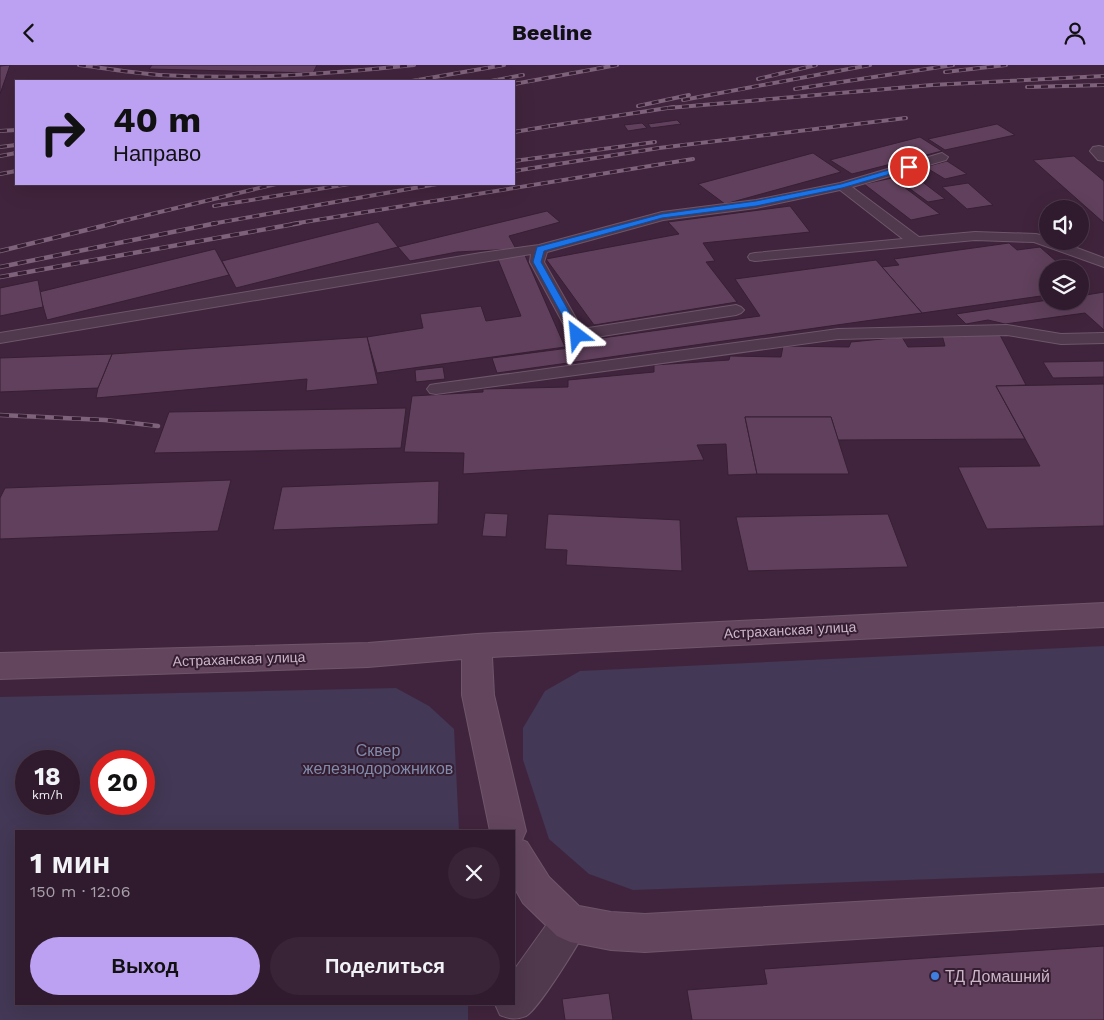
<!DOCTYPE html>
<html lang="ru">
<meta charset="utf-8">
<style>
body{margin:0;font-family:"Work Sans",sans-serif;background:#382436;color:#f1f3f6;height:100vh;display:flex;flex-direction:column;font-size:19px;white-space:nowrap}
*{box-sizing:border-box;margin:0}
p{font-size:16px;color:#a8a1aa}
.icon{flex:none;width:28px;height:28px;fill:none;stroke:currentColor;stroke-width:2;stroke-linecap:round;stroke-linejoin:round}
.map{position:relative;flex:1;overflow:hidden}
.drawer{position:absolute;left:15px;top:765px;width:500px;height:175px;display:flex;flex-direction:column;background:#301b2e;border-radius:0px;box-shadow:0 5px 20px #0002,0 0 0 1px #4b394a}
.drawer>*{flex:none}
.banner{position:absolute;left:15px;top:15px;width:500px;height:105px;border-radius:0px;box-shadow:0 5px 20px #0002,0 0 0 1px #4b394a;background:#bca0f2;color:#111;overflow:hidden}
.buttons{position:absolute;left:1039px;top:135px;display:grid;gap:10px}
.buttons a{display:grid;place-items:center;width:50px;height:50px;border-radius:50%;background:#301b2e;box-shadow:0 5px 20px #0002,0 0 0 1px #4b394a;font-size:25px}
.speed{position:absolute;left:15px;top:685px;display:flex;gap:10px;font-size:25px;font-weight:700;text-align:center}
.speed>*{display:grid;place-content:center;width:65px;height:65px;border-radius:50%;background:#301b2e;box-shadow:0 5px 20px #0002,0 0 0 1px #4b394a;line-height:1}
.speed small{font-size:12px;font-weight:400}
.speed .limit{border:8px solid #d22;background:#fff;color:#111}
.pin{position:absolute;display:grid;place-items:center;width:42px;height:42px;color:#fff;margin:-21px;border:2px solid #fff;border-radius:50%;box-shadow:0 1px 5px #0007}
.me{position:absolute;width:55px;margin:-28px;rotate:331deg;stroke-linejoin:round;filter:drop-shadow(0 0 4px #0008)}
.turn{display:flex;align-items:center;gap:18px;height:105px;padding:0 15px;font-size:22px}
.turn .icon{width:65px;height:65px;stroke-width:2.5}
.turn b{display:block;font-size:35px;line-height:42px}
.round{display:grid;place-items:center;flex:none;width:52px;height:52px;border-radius:26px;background:#382436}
.overview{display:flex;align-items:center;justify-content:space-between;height:85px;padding:0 15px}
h1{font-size:30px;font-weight:700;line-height:38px}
.action{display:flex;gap:10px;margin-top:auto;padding:10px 15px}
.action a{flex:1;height:58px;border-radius:30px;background:#bca0f2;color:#111;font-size:20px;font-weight:700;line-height:58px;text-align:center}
.action a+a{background:#382436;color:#f1f3f6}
header{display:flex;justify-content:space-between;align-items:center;height:65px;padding:0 15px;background:#bca0f2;color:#111;font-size:22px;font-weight:700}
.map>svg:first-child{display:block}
</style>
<header><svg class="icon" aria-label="back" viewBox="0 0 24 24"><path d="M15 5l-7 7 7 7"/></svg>Beeline<svg class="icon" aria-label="person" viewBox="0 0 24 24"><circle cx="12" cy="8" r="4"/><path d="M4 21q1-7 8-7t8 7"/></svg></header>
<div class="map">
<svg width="1104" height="955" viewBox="0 0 1104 955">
<rect width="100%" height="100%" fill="#40243d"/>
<g fill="#433855" fill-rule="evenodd">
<polygon points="1104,581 1104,808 633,825 589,809 549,774 523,695 523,663 545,626 580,606"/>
<path d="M396,623L429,641L454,664L459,766H16V939H468V955H0V632ZM26,696H69V739H26ZM101,696H144V739H101Z"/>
</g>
<g fill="#60405c" stroke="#371f34">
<polygon points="10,0 6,12 0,29 0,1"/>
<polygon points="152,0 317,0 313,8 149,4"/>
<polygon points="677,55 681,59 651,63 648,59"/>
<polygon points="642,58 647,63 628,66 624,60"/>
<polygon points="997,59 1015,70 945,85 928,74"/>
<polygon points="920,72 942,86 852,109 830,95"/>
<polygon points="813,88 841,107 725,139 698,119"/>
<polygon points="1074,91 1104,116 1104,158 1033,95"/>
<polygon points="947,96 967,109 945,114 925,102"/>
<polygon points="908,106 945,134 928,137 891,110"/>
<polygon points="892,113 940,149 911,155 864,119"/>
<polygon points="968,118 993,140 967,144 942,122"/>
<polygon points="790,141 810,167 703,178 715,196 706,197 737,237 594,260 546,194 679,169 668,157"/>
<polygon points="547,146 560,157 509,171 516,184 457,187 410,196 398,182"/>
<polygon points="378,157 398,182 236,223 222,196"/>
<polygon points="1009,178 1017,185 1040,182 1065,204 1048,204 1048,230 922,248 882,202 899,200 894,194"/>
<polygon points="215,184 229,210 47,255 39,227"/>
<polygon points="524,188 565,282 377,308 367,272 423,263 420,249 481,241 486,256 521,251 497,192"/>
<polygon points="876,195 922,248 497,308 492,293 569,283 566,278 760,251 735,214"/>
<polygon points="38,215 43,242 0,251 0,223"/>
<polygon points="1104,227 1104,265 1085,248 1005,259 988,255 966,259 956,249 1048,235 1080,236 1080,231"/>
<polygon points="942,270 1000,270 1026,320 996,321 1025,374 838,375 831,352 745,352 757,409 728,410 726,379 697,380 704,395 463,409 464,388 404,387 412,331 483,327 483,324 568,322 568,315 654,307 654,300 729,295 730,291 781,292 783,281 849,282 851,277 902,272 908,282 945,281"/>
<polygon points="367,272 378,319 306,326 307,314 96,333 98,323 112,289"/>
<polygon points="112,289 98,323 0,327 0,293"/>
<polygon points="1104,296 1104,312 1053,313 1043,297"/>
<polygon points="443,302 445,314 416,317 415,305"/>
<polygon points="1104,319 1104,461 987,464 958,402 1040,401 996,321"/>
<polygon points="406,343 401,383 154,388 169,347"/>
<polygon points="745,352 831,352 849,409 757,409"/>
<polygon points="231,415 218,466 0,474 0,433 5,423"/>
<polygon points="439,416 438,459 273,465 282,422"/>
<polygon points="485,448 508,449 506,472 482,471"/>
<polygon points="548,449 680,455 682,506 566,500 567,485 545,484"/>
<polygon points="888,449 908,502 748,506 736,452"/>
<polygon points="1104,881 1104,955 692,955 687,925 767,919 764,904"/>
<polygon points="609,928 613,955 565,955 562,934"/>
</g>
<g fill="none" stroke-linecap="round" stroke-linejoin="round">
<defs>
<g id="lane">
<polygon points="942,88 948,92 946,95 852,122 919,172 975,167 1036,169 1048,172 1048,176 1058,176 1104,193 1104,202 1034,177 975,175 755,196 750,195 748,192 750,189 755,188 903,174 840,125 756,143 663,155 547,187 544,197 582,264 736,240 741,242 744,245 741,248 736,250 577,275 571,273 530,197 531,189 0,278 0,268 481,188 539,180 662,147 756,135 840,118"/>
<polygon points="1007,260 1061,269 1104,268 1104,278 1061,279 1007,270 838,274 436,329 430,328 427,324 430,320 436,319 838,264"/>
</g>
<g id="street">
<polygon points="1099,81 1104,82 1104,96 1098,95 1090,86 1093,82"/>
<path d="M570,839L583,845L589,858C582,874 539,944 526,951C515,955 510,954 500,950L495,939H514V905L557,845Z"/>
</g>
<polygon id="secondary" points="1104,538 1104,562 492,592 494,630 526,766 522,775 527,777 549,812 579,841 611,847 645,849 1104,823 1104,859 645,887 611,885 570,877 557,871 523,838 514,822 514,766 490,766 462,630 462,594 368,602 0,614 0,588 368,578 477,569"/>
</defs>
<use href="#lane" stroke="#6e566a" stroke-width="2"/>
<use href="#street" stroke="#6e566a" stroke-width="2"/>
<use href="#secondary" stroke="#6e566a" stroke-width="2"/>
<use href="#lane" fill="#50384d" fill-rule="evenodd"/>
<use href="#street" fill="#50384d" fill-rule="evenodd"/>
<use href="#secondary" fill="#63465e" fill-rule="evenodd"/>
<defs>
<g id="rail-far1">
<path d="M79,0C105,3 132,8 159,10C244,15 329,9 414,0"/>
<polyline points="945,7 1006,0"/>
<polyline points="758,14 816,0"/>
<polyline points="412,16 504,0"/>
<polyline points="491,16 523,10"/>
<polyline points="514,19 617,0"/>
<polyline points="1027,22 1104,20"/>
<polyline points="795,24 953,0"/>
<polyline points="683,35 870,0"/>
<polyline points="638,41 689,30"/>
<polyline points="668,43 932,20 1104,11"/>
<polyline points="550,61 674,42"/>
<polyline points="0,66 16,65"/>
<polyline points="514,67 556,60"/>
<polyline points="0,82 16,80"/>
<polyline points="0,91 16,88"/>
<polyline points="514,96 655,77"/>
<polyline points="514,106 659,83 906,53"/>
<polyline points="0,109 16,106"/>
<polyline points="214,141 349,119"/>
<polyline points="110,159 276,119"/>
<polyline points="211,159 437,119"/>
<polyline points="292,159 693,94"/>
</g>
<g id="rail">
<polyline points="0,186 115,158"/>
<polyline points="0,202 217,158"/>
<polyline points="0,212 300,158"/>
<polyline points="0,350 105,355 158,361"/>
</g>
</defs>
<use href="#rail-far1" stroke="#7e617a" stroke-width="4"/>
<use href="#rail" stroke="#7e617a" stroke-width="4.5"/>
<use href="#rail-far1" stroke="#351d32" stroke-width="2.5" stroke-dasharray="7" stroke-linecap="butt"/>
<use href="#rail" stroke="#351d32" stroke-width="3" stroke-dasharray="9" stroke-linecap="butt"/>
</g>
<polygon fill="#1a73e8" stroke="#114b97" points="909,99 912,102 911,103 842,123 756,141 662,153 544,186 541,197 582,270 581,272 574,272 573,270 533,197 537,182 662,149 756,136 841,119"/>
<circle fill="#3f7fe0" stroke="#351d32" stroke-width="2" cx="935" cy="911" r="5"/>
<g text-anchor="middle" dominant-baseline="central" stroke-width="4" stroke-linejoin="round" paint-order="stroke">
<g font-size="14" fill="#cbb5c7" stroke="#351d32">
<text transform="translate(790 565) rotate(-3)">Астраханская улица</text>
<text transform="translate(239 594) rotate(-2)">Астраханская улица</text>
</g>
<g font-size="16" fill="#818bab" stroke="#351d32">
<text x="378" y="685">Сквер<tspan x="378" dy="18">железнодорожников</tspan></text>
</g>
<g font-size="16" fill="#cbb5c7" stroke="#351d32" text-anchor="start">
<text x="945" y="911">ТД Домашний</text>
</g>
</g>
</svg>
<div class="buttons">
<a><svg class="icon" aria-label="sound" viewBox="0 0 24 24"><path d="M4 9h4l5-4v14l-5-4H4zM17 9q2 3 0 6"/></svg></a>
<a><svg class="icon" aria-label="layers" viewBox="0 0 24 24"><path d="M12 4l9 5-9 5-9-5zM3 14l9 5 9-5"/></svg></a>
</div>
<div class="speed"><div>18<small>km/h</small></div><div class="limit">20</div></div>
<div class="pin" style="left:909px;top:102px;background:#d93025"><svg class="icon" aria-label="arrive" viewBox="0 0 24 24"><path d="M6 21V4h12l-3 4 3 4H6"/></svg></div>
<svg class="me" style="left:577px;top:270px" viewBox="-20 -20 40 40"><path d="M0-17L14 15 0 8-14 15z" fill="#1a73e8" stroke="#fff" stroke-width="4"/></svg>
<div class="banner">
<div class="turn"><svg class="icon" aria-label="right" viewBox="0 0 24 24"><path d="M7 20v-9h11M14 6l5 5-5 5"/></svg><div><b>40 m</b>Направо</div></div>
</div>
<section class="drawer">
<div class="overview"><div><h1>1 мин</h1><p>150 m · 12:06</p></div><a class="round"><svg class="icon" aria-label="close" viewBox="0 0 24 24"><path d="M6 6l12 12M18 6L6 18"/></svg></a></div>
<div class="action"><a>Выход</a><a>Поделиться</a></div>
</section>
</div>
